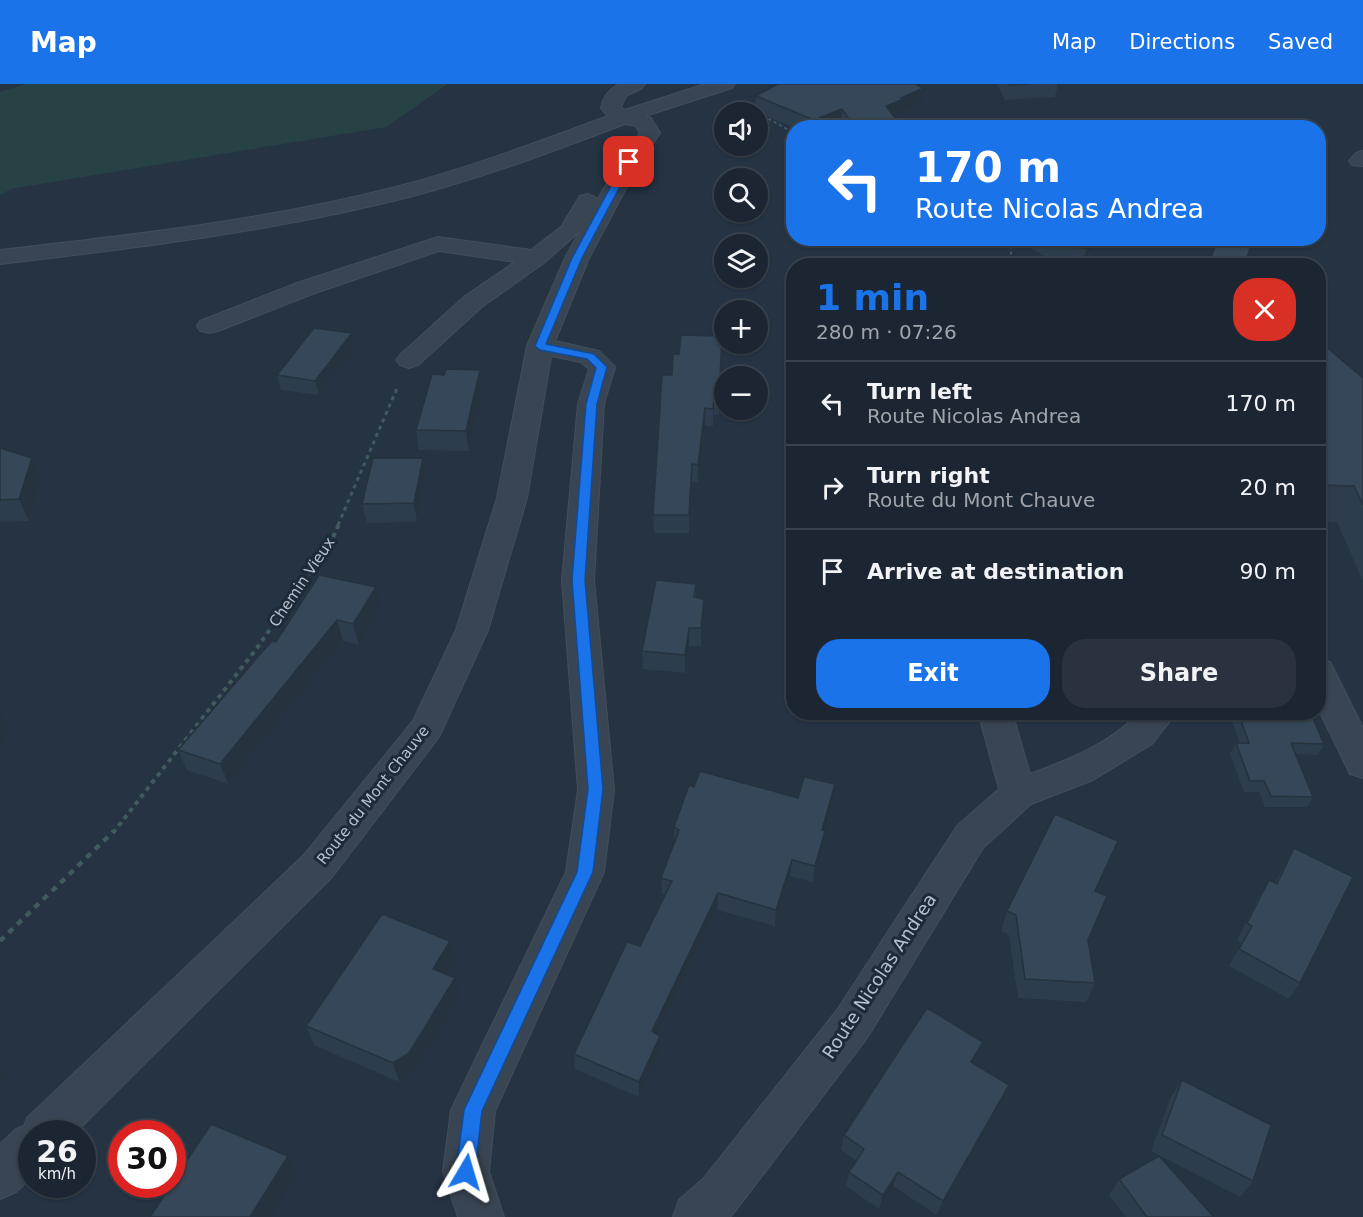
<!DOCTYPE html>
<meta charset="utf-8">
<style>
body{margin:0;font-family:"DejaVu Sans",sans-serif;background:#29323e;color:#f1f3f6;height:100vh;display:flex;flex-direction:column;font-size:22px;white-space:nowrap}
*{box-sizing:border-box;margin:0}
p{font-size:20px;color:#a0a5ac}
.icon{flex:none;width:33px;height:33px;fill:none;stroke:currentColor;stroke-width:2;stroke-linecap:round;stroke-linejoin:round}
.map{position:relative;flex:1;overflow:hidden}
.panel{position:absolute;left:786px;top:174px;width:540px;height:462px;display:flex;flex-direction:column;background:#1c2632;border-radius:24px;box-shadow:0 2px 4px #0004,0 0 0 2px #3a434d}
.panel>*{flex:none}
.hud{position:absolute;left:786px;top:36px;width:540px;height:126px;border-radius:24px;box-shadow:0 2px 4px #0004,0 0 0 2px #3a434d;background:#1a73e8;color:#fff;overflow:hidden}
.fabs{position:absolute;left:714px;top:18px;display:grid;gap:12px}
.fabs a{display:grid;place-items:center;width:54px;height:54px;border-radius:50%;background:#1c2632;box-shadow:0 2px 4px #0004,0 0 0 2px #3a434d;font-size:30px}
.speed{position:absolute;left:18px;top:1036px;display:flex;gap:12px;font-size:30px;font-weight:700;text-align:center}
.speed>*{display:grid;place-content:center;width:78px;height:78px;border-radius:50%;background:#1c2632;box-shadow:0 2px 4px #0004,0 0 0 2px #3a434d;line-height:1}
.speed small{font-size:15px;font-weight:400}
.speed .limit{border:9px solid #d22;background:#fff;color:#111}
.pin{position:absolute;display:grid;place-items:center;width:51px;height:51px;color:#fff;margin:-26px;border-radius:12px;box-shadow:0 3px 9px #0006}
.me{position:absolute;width:66px;margin:-33px;rotate:7deg;stroke-linejoin:round;filter:drop-shadow(0 0 4px #0008)}
.turn{display:flex;align-items:center;gap:21px;height:126px;padding:0 30px;font-size:27px}
.turn .icon{width:78px;height:78px;stroke-width:2.5}
.turn b{display:block;font-size:42px;line-height:51px}
.round{display:grid;place-items:center;flex:none;width:63px;height:63px;border-radius:24px;background:#29323e}
.head{display:flex;align-items:center;justify-content:space-between;height:102px;padding:0 30px}
h1{font-size:36px;font-weight:700;line-height:45px;color:#1a73e8}
.action{display:flex;gap:12px;margin-top:auto;padding:12px 30px}
.action a{flex:1;height:69px;border-radius:24px;background:#1a73e8;color:#fff;font-size:24px;font-weight:700;line-height:69px;text-align:center}
.action a+a{background:#29323e;color:#f1f3f6}
ul{padding:0;list-style:none}
li{display:flex;align-items:center;gap:18px;height:84px;padding:0 30px;border-top:2px solid #3a434d}
li div{flex:1}
li b{display:block;font-size:22px}
li em{font-style:normal}
header{display:flex;align-items:center;gap:36px;box-sizing:border-box;height:84px;padding:0 30px;background:#1a73e8;color:#fff}
header strong{font-size:28px}
nav{display:flex;gap:33px;margin-inline-start:auto;font-size:21px}
.map>svg:first-child{display:block}
</style>
<header>
<strong>Map</strong>
<nav><a>Map</a><a>Directions</a><a>Saved</a></nav>
</header>
<div class="map">
<svg width="1363" height="1133" viewBox="0 0 1363 1133">
<rect width="100%" height="100%" fill="#253343"/>
<polygon fill="#274244" points="26,0 448,0 386,43 11,105 0,111 0,8"/>
<g fill="none" stroke-linecap="round" stroke-linejoin="round">
<defs>
<g id="minor">
<path d="M619,0H645L642,4L626,12L621,23L625,26L705,0H735L732,4L645,32L651,34L660,49L639,80L589,174L555,257L599,267L615,283L604,320L594,496L614,706L604,788L495,1027L489,1088L504,1133H458L443,1088L451,1026L566,788L578,706L562,496L578,320L589,285L581,278L551,272L527,414L488,546L439,653L332,793L74,1050H32V1093L16,1108L0,1115V1060L16,1045L24,1042L27,1034L304,771L413,637L456,546L497,414L527,262L565,174L580,147L544,179L483,222L418,281L409,284L400,281L396,276L400,271L465,212L515,178L439,167L315,209L218,247L209,249L200,247L197,242L200,237L297,199L438,153L531,166L561,143L580,112L588,110L598,115L619,78L640,49L636,42L625,40C554,67 483,94 409,113C275,147 137,164 0,180V166C133,151 266,136 396,103C469,84 538,58 608,32L601,24C603,13 609,5 619,0Z"/>
<polygon points="1363,67 1363,82 1352,81 1349,77 1356,69"/>
<polygon points="1318,575 1330,578 1363,644 1363,694 1350,690 1318,624"/>
<path d="M978,628H1012L1030,690C1068,676 1112,659 1139,628H1177L1152,660L1093,696L1031,720L983,764L867,954L736,1126L730,1133H673L679,1116L704,1094L837,926L957,742L999,705Z"/>
</g>
</defs>
<use href="#minor" stroke="#434e5c" stroke-width="2"/>
<g stroke="#405b5c" stroke-width="2" stroke-dasharray="3 3" stroke-linecap="butt">
<polyline points="746,19 757,28"/>
<polyline points="758,29 794,49"/>
<polyline points="1003,154 1011,159 1011,182"/>
</g>
<polyline stroke="#405b5c" stroke-width="3" stroke-dasharray="4 4" stroke-linecap="butt" points="338,441 398,302"/>
<polyline stroke="#405b5c" stroke-width="4" stroke-dasharray="4.5 4.5" stroke-linecap="butt" points="113,749 257,564 331,458 339,440"/>
<polyline stroke="#405b5c" stroke-width="4.5" stroke-dasharray="6 6" stroke-linecap="butt" points="0,857 114,747"/>
<use href="#minor" fill="#394552" fill-rule="evenodd"/>
</g>
<g fill="#2e3d4d">
<polygon points="997,0 1058,0 1055,13 1005,16"/>
<polygon points="756,12 922,19 903,27 902,31 895,34 897,44 843,44 841,41 833,44 794,44 755,27"/>
<polygon points="1010,154 1098,154 1083,182 1077,182 1053,176"/>
<polygon points="352,249 355,264 319,311 281,306 277,291"/>
<polygon points="722,252 719,331 714,331 713,342 705,342 698,398 692,398 689,449 654,449 653,431 672,291 679,270"/>
<polygon points="1318,256 1363,294 1363,497 1337,438 1318,438"/>
<polygon points="480,286 483,306 469,367 419,366 416,346 444,291"/>
<polygon points="791,306 794,306 794,414 792,414 790,324"/>
<polygon points="0,364 41,395 29,437 0,438"/>
<polygon points="423,374 426,393 417,438 367,439 362,420"/>
<polygon points="319,491 381,524 359,561 343,557 229,700 187,686 178,666 276,558"/>
<polygon points="696,500 696,513 704,515 704,533 701,562 689,562 685,589 643,585 642,567"/>
<polygon points="1229,628 1310,628 1324,660 1318,671 1296,670 1313,713 1307,723 1265,723 1259,708 1244,708 1230,670 1236,659 1240,659"/>
<polygon points="694,703 833,716 824,747 823,763 813,798 790,792 775,842 717,826 658,951 660,952 660,967 639,1013 575,985 574,970 640,862 665,811 662,810 661,794 674,760 674,743"/>
<polygon points="1118,757 1096,807 1088,856 1095,899 1086,918 1018,914 1009,851 1001,847 1007,827"/>
<polygon points="1294,764 1300,899 1289,915 1229,882 1242,859 1237,856 1258,814 1269,796 1275,799"/>
<polygon points="455,877 447,890 460,913 415,988 399,998 314,961 306,942"/>
<polygon points="983,958 977,974 974,980 1009,1001 1003,1017 937,1131 893,1102 879,1125 846,1102 849,1088 857,1077 841,1066 844,1051"/>
<polygon points="1182,996 1253,1097 1240,1113 1151,1067 1171,1013"/>
<polygon points="1119,1095 1214,1133 1126,1133 1109,1111"/>
</g>
<g fill="#26323e">
<polygon points="924,4 922,19 903,27 902,31 884,38 886,22 901,14"/>
<polygon points="842,25 841,41 833,44 814,44 814,36"/>
<polygon points="898,38 897,44 854,44 854,42"/>
<polygon points="1093,154 1098,154 1082,182 1086,165"/>
<polygon points="352,249 355,264 319,311 315,297"/>
<polygon points="480,286 483,306 469,367 466,347"/>
<polygon points="714,313 714,331 713,342 713,325"/>
<polygon points="705,324 705,342 698,398 698,381"/>
<polygon points="32,374 41,395 29,437 19,415"/>
<polygon points="423,374 426,393 417,438 414,419"/>
<polygon points="692,380 692,398 689,449 689,431"/>
<polygon points="376,503 381,524 359,561 353,540"/>
<polygon points="704,515 704,533 701,562 701,544"/>
<polygon points="337,536 343,557 229,700 220,680"/>
<polygon points="689,544 689,562 685,589 685,571"/>
<polygon points="0,629 10,645 0,665"/>
<polygon points="835,700 833,716 820,763 822,746"/>
<polygon points="825,747 823,763 813,798 815,782"/>
<polygon points="1118,757 1109,777 1087,827 1095,807"/>
<polygon points="792,776 790,792 775,842 776,826"/>
<polygon points="718,809 717,826 652,963 652,947"/>
<polygon points="450,857 455,877 439,904 433,885"/>
<polygon points="455,894 460,913 415,988 399,998 393,979"/>
<polygon points="660,952 660,967 639,1013 639,998"/>
<polygon points="983,958 977,974 965,994 971,978"/>
<polygon points="0,985 7,994 0,1002"/>
<polygon points="1009,1001 1003,1017 937,1131 943,1117"/>
<polygon points="288,1072 297,1089 271,1133 250,1133"/>
<polygon points="898,1088 893,1102 879,1125 883,1111"/>
</g>
<g fill="#364759" stroke="#26323e" stroke-width="1.5">
<polygon points="778,0 915,0 924,4 901,14 904,15 886,22 898,38 854,42 842,25 814,36 756,12"/>
<polygon points="1008,0 1030,0 1008,1"/>
<polygon points="1126,39 1139,44 1116,44"/>
<polygon points="1049,154 1093,154 1086,165 1057,158"/>
<polygon points="1218,154 1243,154 1252,156 1245,182 1208,182"/>
<polygon points="314,244 352,249 315,297 277,291"/>
<polygon points="681,251 722,252 719,314 714,313 713,325 705,324 698,381 692,380 689,431 653,431 662,291 672,291 673,270 679,270"/>
<polygon points="1318,256 1363,294 1363,421 1354,402 1318,401"/>
<polygon points="446,285 480,286 466,347 416,346 432,290 444,291"/>
<polygon points="791,306 794,306 794,396 793,396"/>
<polygon points="0,364 32,374 19,415 0,416"/>
<polygon points="373,374 423,374 414,419 362,420"/>
<polygon points="319,491 376,503 353,540 337,536 220,680 178,666 262,568 272,557 276,558"/>
<polygon points="656,496 696,500 694,513 704,515 701,544 689,544 685,571 642,567"/>
<polygon points="1238,628 1310,628 1324,660 1291,659 1313,713 1271,712 1264,697 1250,697 1236,659 1249,659"/>
<polygon points="700,687 798,714 804,693 835,700 822,746 825,747 815,782 792,776 776,826 718,809 652,947 660,952 639,998 574,970 627,858 640,862 672,797 661,794 679,746 674,743 689,701 694,703"/>
<polygon points="1055,730 1118,757 1095,807 1107,812 1088,856 1095,899 1025,895 1016,831 1007,827"/>
<polygon points="1294,764 1353,793 1300,899 1239,865 1252,842 1247,839 1269,796 1277,800"/>
<polygon points="382,830 450,857 433,885 455,894 409,969 393,979 306,942"/>
<polygon points="927,924 983,958 971,978 1009,1001 943,1117 898,1088 883,1111 849,1088 864,1065 844,1051"/>
<polygon points="1182,996 1271,1041 1253,1097 1162,1051"/>
<polygon points="211,1040 288,1072 250,1133 150,1133 171,1101 172,1101 172,1099"/>
<polygon points="1159,1072 1214,1133 1147,1133 1119,1095"/>
</g>
<polygon fill="#1a73e8" stroke="#114b97" stroke-width="1.5" points="629,76 633,78 582,174 546,260 594,270 607,283 597,320 585,496 603,705 593,788 482,1027 475,1088 472,1095 466,1098 459,1095 456,1088 464,1026 577,788 588,705 572,496 586,320 596,284 587,275 540,266 535,262 572,174 624,78"/>
<g text-anchor="middle" dominant-baseline="central" stroke-width="6" stroke-linejoin="round" paint-order="stroke">
<g font-size="15" fill="#b6c0cc" stroke="#1e2a38">
<text transform="translate(302 498) rotate(-56)">Chemin Vieux</text>
<text transform="translate(373 711) rotate(-52)">Route du Mont Chauve</text>
</g>
<g font-size="18" fill="#b6c0cc" stroke="#1e2a38">
<text transform="translate(879 892) rotate(-57)">Route Nicolas Andrea</text>
</g>
</g>
</svg>
<div class="fabs">
<a><svg class="icon" aria-label="sound" viewBox="0 0 24 24"><path d="M4 9h4l5-4v14l-5-4H4zM17 9q2 3 0 6"/></svg></a>
<a><svg class="icon" aria-label="search" viewBox="0 0 24 24"><circle cx="10" cy="10" r="6"/><path d="M15 15l6 6"/></svg></a>
<a><svg class="icon" aria-label="layers" viewBox="0 0 24 24"><path d="M12 4l9 5-9 5-9-5zM3 14l9 5 9-5"/></svg></a>
<a>+</a>
<a>−</a>
</div>
<div class="speed"><div>26<small>km/h</small></div><div class="limit">30</div></div>
<div class="pin" style="left:629px;top:78px;background:#d93025"><svg class="icon" aria-label="arrive" viewBox="0 0 24 24"><path d="M6 21V4h12l-3 4 3 4H6"/></svg></div>
<svg class="me" style="left:466px;top:1088px" viewBox="-20 -20 40 40"><path d="M0-17L14 15 0 8-14 15z" fill="#1a73e8" stroke="#fff" stroke-width="4"/></svg>
<div class="hud">
<div class="turn"><svg class="icon" aria-label="left" viewBox="0 0 24 24"><path d="M17 20v-9H6M10 6l-5 5 5 5"/></svg><div><b>170 m</b>Route Nicolas Andrea</div></div>
</div>
<section class="panel">
<div class="head"><div><h1>1 min</h1><p>280 m · 07:26</p></div><a class="round" style="background:#d93025;color:#fff"><svg class="icon" aria-label="close" viewBox="0 0 24 24"><path d="M6 6l12 12M18 6L6 18"/></svg></a></div>
<ul>
<li><svg class="icon" aria-label="left" viewBox="0 0 24 24"><path d="M17 20v-9H6M10 6l-5 5 5 5"/></svg><div><b>Turn left</b><p>Route Nicolas Andrea</p></div><em>170 m</em></li>
<li><svg class="icon" aria-label="right" viewBox="0 0 24 24"><path d="M7 20v-9h11M14 6l5 5-5 5"/></svg><div><b>Turn right</b><p>Route du Mont Chauve</p></div><em>20 m</em></li>
<li><svg class="icon" aria-label="arrive" viewBox="0 0 24 24"><path d="M6 21V4h12l-3 4 3 4H6"/></svg><div><b>Arrive at destination</b></div><em>90 m</em></li>
</ul>
<div class="action"><a>Exit</a><a>Share</a></div>
</section>
</div>
